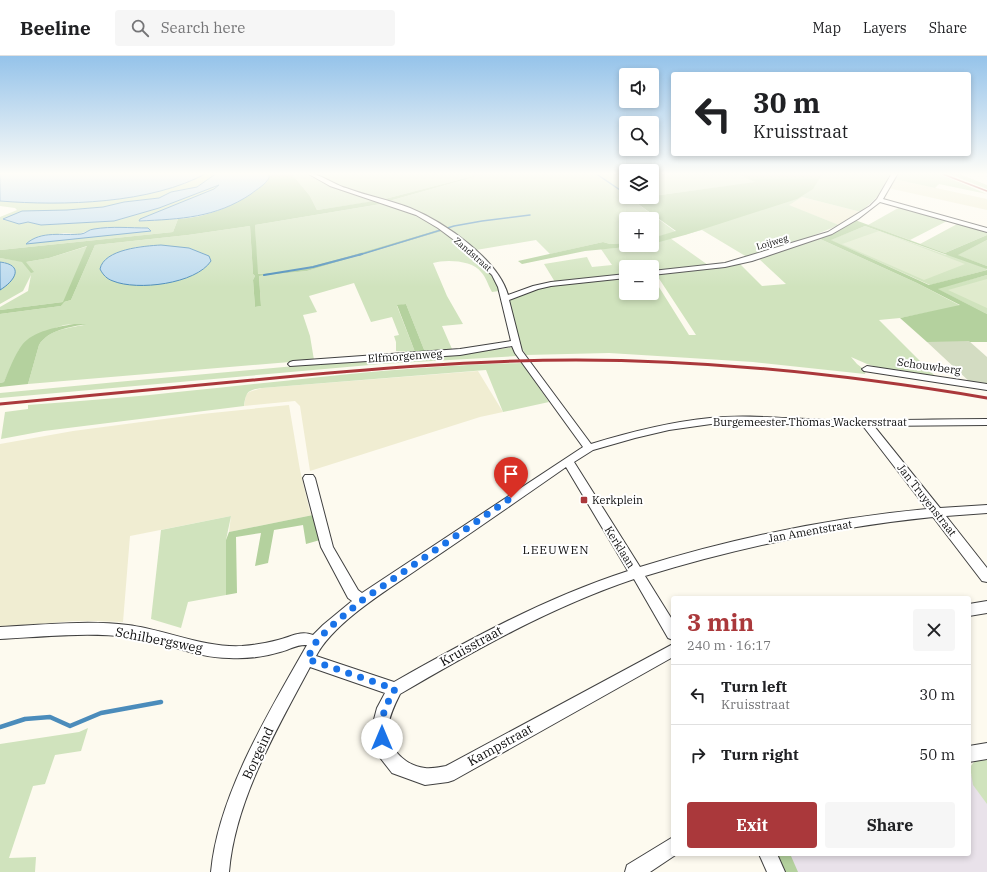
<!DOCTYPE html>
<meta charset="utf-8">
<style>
body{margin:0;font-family:"IBM Plex Serif",serif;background:#f6f6f6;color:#202124;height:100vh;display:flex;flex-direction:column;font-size:15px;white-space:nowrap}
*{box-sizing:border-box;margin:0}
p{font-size:13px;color:#757577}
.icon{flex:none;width:22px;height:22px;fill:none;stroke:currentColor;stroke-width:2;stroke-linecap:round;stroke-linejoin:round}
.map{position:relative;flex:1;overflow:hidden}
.drawer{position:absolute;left:671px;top:540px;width:300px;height:260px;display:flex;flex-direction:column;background:#fff;border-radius:4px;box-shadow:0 2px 6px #0003}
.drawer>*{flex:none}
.banner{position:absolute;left:671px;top:16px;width:300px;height:84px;border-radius:4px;box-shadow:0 2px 6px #0003;background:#fff;color:#202124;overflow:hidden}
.tools{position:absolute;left:619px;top:12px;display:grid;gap:8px}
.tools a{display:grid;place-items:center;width:40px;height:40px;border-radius:4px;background:#fff;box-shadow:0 2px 6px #0003;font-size:20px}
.pin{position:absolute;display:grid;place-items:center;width:34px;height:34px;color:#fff;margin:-41px -17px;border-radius:50% 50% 50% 0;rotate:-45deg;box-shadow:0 0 4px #0007}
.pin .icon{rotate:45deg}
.me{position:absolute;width:44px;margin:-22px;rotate:0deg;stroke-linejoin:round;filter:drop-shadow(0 0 3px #0008)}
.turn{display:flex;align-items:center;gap:14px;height:84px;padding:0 16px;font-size:18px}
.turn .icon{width:52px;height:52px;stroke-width:2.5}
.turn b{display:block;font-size:28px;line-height:34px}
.round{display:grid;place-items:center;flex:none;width:42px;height:42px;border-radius:4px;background:#f6f6f6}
.headline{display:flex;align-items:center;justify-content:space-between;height:68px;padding:0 16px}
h1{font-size:24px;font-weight:800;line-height:30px;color:#aa383b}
.action{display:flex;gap:8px;margin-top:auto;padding:8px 16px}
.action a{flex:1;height:46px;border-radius:4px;background:#aa383b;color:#fff;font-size:16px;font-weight:800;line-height:46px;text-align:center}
.action a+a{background:#f6f6f6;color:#202124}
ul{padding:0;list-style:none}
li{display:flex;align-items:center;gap:12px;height:60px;padding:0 16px;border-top:1px solid #e0e0e0}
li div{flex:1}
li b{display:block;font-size:15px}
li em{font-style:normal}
header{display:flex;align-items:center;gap:24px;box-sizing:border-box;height:56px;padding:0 20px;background:#fff;border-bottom:1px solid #e0e0e0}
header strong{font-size:19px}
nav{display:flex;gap:22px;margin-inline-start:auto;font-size:14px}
.search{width:280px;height:36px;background:#f6f6f6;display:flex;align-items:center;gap:10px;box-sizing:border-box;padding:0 14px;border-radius:4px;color:#757577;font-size:15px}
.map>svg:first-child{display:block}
</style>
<header>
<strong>Beeline</strong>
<div class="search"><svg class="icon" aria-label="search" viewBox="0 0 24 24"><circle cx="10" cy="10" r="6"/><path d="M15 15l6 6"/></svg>Search here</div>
<nav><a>Map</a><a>Layers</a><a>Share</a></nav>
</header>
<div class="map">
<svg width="987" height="816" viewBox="0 0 987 816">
<rect width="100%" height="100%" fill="#fdfaef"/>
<polygon fill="#e9e2ea" points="987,718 987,816 781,816 773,798 969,798 969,719"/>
<g fill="#f0edd2">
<polygon points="894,123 987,143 987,154 888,132"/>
<polygon points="802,141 861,156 839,169 785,148"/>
<polygon points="478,315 503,356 480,361 310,415 300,350 295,345 244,350 246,339 249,336 262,332"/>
<polygon points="289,349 300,414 310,456 313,459 229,476 231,460 130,480 123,566 98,565 73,565 0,572 0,388 73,375 202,358"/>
</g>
<g fill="#d0e3bd" fill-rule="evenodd">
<path d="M207,117H217L197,131L171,136L159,142L124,146L103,151L67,154L19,168L28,166L41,169L114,165L159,152L221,128L214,133L140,163V165L178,163L173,176L0,194V161L17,154L15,152L0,150V145C63,150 151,148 207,117ZM148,172L150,174L39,181L64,177L79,178L93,173Z"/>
<polygon points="291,117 307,117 324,127 377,145 317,154 310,140"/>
<polygon points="313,117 485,117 381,144 325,124"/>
<polygon points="501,117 626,117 626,141 648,141 631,143 676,176 652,182 652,163 626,163 626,187 610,188 603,186 550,198 536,184 476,194 447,173 389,145 481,119"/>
<polygon points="652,117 736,117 742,121 737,117 879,117 890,118 877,141 861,156 802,141 789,149 839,169 805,183 747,201 702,174 684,179 729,130 652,140"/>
<polygon points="899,117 937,117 987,138 939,128 935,132 894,123"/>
<polygon points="947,117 957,117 987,129 987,133"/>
<polygon points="381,148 412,157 440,173 349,200 293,215 257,218 255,169"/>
<polygon points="900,151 949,164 910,184 868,169"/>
<polygon points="959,167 987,175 987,179 945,197 920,188"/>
<path d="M250,170L253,218L255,220L253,224L255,251L261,250L259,220L307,215L443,175C464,192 491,209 499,235L492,236C488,229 486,221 481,216C473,204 445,203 433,207L447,240L463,268L442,270L452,293L425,296L406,248L397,250L415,296L396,295V286L394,280L399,279L392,261L371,266L354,227L309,240L317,256L303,259L310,280L314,304L28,328L39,289C48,274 68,272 84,269L74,268L64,269L41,277L19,294L4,326L0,327V258L61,250L63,246L0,254V251L28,235L31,219L23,235L0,248V234L5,231V206H0V202L26,206L49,202L88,190L64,246L71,244L95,189L188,179ZM148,190L189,192L209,200L113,199L136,191Z"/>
<polygon points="865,170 946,199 949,198 986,212 987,214 930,229 830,184"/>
<polygon points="670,182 708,209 652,215 652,211 626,211 626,218 555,226 544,208 587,201 592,211 612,209 601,193 644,190"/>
<path d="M818,182L917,227L961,250L900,262L879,264L935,320L883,313L867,308L851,301L857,308L866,315L865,318L753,306L690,302L609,297L526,299L519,288L509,245C532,226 595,224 626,221V237H652V220L689,279H696L656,218L739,207L762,230L786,228L758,202Z"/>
<polygon points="987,184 987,210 957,199"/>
<polygon points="987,219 987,258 937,233 942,231"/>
<path d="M516,291L517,300L381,308L0,342V337C106,327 213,317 320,308C385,302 451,300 516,291Z"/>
<path d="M522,307L549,346L503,356L486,314L262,332C248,334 246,335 244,350L44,375L1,383L5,356L28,353V349C81,345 134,341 187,335C299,324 410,309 522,307Z"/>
<polygon points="231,460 226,484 226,539 188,546 181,572 151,563 161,474"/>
<polygon points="88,672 81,695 55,699 45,728 33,730 9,802 36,801 35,816 0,816 0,688 79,676"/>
<polygon points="987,700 987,748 973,729 970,711 978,701"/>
</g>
<g fill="#b4d19e">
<path d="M269,117H291L310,140L317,154L374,145L381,148L255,169L258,218L293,215L349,200L440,173L443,175L307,215L259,220L261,250L255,251L253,224L255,220L253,218L250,170L188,179L95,189L71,244L64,246L61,250L0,258V254L63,246L87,190L49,202L26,206L34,216L31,217L22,206L0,202V194L173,176L178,163C212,161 245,146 269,122Z"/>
<polygon points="485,117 501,117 481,119 389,145 381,144"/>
<polygon points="736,117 823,117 813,133 797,143 685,179 652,188 652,182 676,175 631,143 755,126"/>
<polygon points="855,164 945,197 987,179 987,184 958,199 987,210 987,213 865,170 831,184 929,229 987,214 987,219 938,233 987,258 987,286 927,286 900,262 960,249 917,227 818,182"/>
<polygon points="603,186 610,188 626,187 626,189 648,189 585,195 522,208 518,205"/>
<polygon points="406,248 425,296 415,296 397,249"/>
<path d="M74,268H86C70,271 48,274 39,289L28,328L0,331V327L4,326C9,314 14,300 22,289C33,275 57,271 74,268Z"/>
<polygon points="313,459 320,484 306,488 303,469 274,474 268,507 255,510 261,477 236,481 237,537 226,539 226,484 229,476"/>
<polygon points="774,798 797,798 791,800 798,816 782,816"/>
</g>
<polygon fill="#d3dcc2" points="969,285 987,301 987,329 971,327 927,286"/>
<g fill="#e0ebcd">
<polygon points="879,175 965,208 924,224 842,188"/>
<polygon points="987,223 987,252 948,234"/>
</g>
<g fill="#bad9ee" stroke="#4b8cbb">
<path d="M0,117H207C151,148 63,150 0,145Z"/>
<path d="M217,117H269V122C265,129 257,133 251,138C215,162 181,163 139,165L140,163L214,133L219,129L159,152L114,165L41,169L28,166L19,168L3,163L22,155L67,154L103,151L124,146L159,142L171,136L197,131Z"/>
<path d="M148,172L151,175L26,188C41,174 63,180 81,178C85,178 89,173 94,173C112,170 130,172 148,172Z"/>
<path d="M161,189L189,192L209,200L211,205C196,228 137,235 113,225C107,223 103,219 100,213C104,193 144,190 161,189Z"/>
<path d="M0,206C25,209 15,225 0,234Z"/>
</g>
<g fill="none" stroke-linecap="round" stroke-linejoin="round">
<g stroke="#4b8cbb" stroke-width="1.5">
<polyline points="595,117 626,138"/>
<polyline points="631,141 635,144"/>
<polyline points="359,199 454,170 482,165 530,159"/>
</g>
<polyline stroke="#4b8cbb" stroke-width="2" points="264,219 313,211 362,198"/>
<polyline stroke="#4b8cbb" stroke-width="4.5" points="0,671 25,663 50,661 70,670 101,657 161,646"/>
<defs>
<g id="minor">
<path d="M307,117C317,116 335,129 346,132C367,140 390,144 410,152C444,166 498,203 508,239L533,230L551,226L626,218V222L551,230L538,233L509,244L522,295L591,388C630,376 670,366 710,362C749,358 787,363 826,364C879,365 933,363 987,363V369L874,370L940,452L987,449V457L946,460L987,512V526L982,525L933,461C836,471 739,491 645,520L673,565V584L668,582L634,523C551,551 475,594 400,638C395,648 390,658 388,670C386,691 405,710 425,712C431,713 440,711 446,710L673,588V601L454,724L448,726L425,729L392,717L378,699L372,671L377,652L385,637L310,611C277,673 235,744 229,816H211C218,739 269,656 307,589C297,588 289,594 280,596C264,601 246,603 229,602C195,602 162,585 128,581C85,576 42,581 0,583V571C43,569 86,564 128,569C167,574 203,592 242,590C254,589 267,587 278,584C291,581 300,574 313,579L323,569L352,545L348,542L321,491L303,422L305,419H313L315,422L333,491L358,534L362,537L583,391L515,297L512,290L460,299L290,310L288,308L290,306L293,305L460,293L511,285L498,231L492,219L458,187L438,172L416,159L330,130ZM765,367L825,370H863L927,453C830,462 733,482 640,511L574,406L593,394L635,382L669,374L711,368ZM566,411L628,515C545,542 470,583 394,626L316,600C335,564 394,530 428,506C474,475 520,443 566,411Z"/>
<polygon points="892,117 898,117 883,143 987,172 987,176 880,146 858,163 832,178 752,205 725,211 652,219 652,215 725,207 828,176 870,150 877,143"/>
<polygon points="867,310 987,328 987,334 864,315 862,313"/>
<polygon points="987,545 987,557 969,560 969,548"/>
<polygon points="987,687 987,703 969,706 969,690"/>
<polygon points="673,781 673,798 677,798 650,816 625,816 627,809"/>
<polygon points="759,798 777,798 785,816 767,816"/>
</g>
</defs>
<use href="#minor" stroke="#404040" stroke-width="2"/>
<use href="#minor" fill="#fff" fill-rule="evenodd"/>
<polyline stroke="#aa383b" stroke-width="1.5" points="940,117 987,135"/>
<path stroke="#aa383b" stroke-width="3" d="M0,348C84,340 169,332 253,324C360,314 468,304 576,304C714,304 851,319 987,342"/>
</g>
<linearGradient id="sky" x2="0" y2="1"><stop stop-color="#95c3ea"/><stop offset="0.51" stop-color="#fefdf8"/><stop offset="1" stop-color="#fefdf8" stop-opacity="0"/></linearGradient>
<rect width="987" height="231" fill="url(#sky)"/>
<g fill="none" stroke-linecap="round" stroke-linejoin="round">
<path stroke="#1a73e8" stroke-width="7" stroke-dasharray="0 12.6" d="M382,682C379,663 386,649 395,633L307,603L316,586L328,573L361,545L511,442"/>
</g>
<rect fill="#aa383b" stroke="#fff" stroke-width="1.5" x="580" y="440" width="8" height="8" rx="2"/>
<g text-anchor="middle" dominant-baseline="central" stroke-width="4" stroke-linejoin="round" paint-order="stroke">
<g font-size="9" fill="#0d0d0d" stroke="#fff">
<text transform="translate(772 186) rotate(-17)">Loijweg</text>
<text transform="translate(473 198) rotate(41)">Zandstraat</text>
</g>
<g font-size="11" fill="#0d0d0d" stroke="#fff">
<text transform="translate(405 300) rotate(-4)">Elfmorgenweg</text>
<text transform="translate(929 310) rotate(8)">Schouwberg</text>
<text x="810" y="366">Burgemeester Thomas Wackersstraat</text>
<text transform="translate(927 444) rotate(52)">Jan Truyenstraat</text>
<text transform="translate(810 475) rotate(-10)">Jan Amentstraat</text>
<text transform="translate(620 491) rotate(58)">Kerklaan</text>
</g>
<g font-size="11" fill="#0d0d0d" stroke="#fff" text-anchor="start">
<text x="592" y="444">Kerkplein</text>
</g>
<g font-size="12" letter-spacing="1" fill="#0d0d0d" stroke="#fff">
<text x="556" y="493">LEEUWEN</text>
</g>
<g font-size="13" fill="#0d0d0d" stroke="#fff">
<text transform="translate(159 584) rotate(11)">Schilbergsweg</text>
<text transform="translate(471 590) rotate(-29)">Kruisstraat</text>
<text transform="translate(500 689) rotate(-29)">Kampstraat</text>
<text transform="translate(258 697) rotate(-65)">Borgeind</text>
</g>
</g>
</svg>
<div class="tools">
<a><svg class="icon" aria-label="sound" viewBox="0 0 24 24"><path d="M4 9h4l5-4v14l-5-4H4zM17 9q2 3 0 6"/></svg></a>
<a><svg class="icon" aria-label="search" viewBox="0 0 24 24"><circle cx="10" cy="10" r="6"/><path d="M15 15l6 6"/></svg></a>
<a><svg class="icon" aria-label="layers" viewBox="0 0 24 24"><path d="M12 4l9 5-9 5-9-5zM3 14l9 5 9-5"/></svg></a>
<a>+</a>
<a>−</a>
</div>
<div class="pin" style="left:511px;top:442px;background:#d93025"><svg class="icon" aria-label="arrive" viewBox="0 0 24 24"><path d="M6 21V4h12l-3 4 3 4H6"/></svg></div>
<svg class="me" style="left:382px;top:682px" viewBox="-20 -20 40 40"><circle r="19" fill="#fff"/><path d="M0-13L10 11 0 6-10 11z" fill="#1a73e8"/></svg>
<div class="banner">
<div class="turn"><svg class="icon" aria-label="left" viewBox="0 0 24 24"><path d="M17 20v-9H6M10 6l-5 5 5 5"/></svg><div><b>30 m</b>Kruisstraat</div></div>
</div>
<section class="drawer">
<div class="headline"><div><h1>3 min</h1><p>240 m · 16:17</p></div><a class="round"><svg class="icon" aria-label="close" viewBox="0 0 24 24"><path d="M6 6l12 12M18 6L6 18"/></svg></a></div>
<ul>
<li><svg class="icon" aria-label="left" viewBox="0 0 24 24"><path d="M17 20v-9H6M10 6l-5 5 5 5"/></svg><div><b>Turn left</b><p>Kruisstraat</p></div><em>30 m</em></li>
<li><svg class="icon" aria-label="right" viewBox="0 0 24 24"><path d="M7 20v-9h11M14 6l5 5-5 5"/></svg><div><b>Turn right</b></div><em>50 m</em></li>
</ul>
<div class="action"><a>Exit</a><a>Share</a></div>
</section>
</div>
